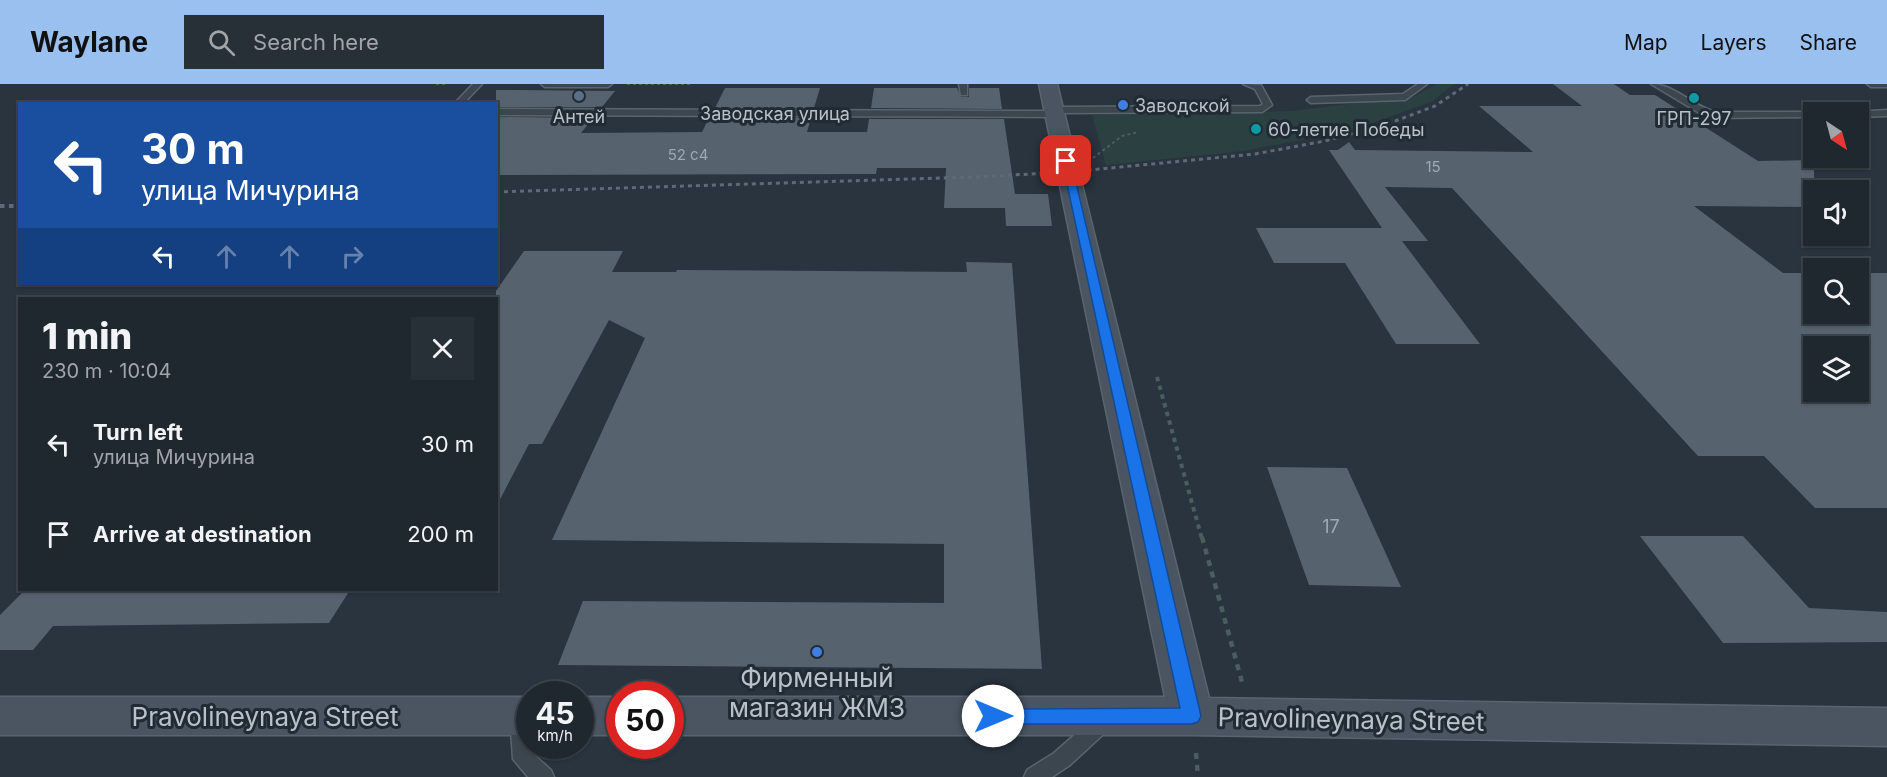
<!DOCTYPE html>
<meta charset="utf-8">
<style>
body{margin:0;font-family:Inter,sans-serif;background:#272f37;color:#f1f3f6;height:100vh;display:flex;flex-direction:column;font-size:22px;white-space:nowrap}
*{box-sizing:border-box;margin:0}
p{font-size:20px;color:#a1a5aa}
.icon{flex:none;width:33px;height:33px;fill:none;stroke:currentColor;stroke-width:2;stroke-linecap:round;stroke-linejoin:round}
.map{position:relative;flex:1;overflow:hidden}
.drawer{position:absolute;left:18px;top:213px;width:480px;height:294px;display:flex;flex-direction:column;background:#1f272f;border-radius:0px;box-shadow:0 2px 4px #0004,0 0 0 2px #3c444b}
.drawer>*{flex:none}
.hud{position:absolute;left:18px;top:18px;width:480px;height:183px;border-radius:0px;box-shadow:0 2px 4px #0004,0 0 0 2px #3c444b;background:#1a4fa0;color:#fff;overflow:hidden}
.needle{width:39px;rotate:144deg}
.tools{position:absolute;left:1803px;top:18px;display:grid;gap:12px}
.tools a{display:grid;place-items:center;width:66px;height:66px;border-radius:0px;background:#1f272f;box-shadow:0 2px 4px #0004,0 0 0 2px #3c444b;font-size:30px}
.speed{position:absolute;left:516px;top:597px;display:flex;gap:12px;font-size:30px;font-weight:700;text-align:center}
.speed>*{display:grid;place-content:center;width:78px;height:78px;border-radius:50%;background:#1f272f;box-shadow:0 2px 4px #0004,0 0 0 2px #3c444b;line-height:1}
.speed small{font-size:15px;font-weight:400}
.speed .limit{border:9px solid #d22;background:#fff;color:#111}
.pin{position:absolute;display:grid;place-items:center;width:51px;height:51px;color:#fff;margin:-26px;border-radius:12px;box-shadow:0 3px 9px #0006}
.me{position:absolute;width:66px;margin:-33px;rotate:90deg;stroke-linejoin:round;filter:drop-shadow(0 0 4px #0008)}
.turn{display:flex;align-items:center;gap:21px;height:126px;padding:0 24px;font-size:27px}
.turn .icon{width:78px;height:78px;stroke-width:2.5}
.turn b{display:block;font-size:42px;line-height:51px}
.lanes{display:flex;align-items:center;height:57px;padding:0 24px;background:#0003;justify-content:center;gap:30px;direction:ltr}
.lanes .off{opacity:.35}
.round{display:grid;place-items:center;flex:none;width:63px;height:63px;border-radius:0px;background:#272f37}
.headline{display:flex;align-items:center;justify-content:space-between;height:102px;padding:0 24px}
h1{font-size:36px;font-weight:800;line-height:45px}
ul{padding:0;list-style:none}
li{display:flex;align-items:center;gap:18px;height:90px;padding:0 24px}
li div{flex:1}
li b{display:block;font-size:22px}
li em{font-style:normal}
header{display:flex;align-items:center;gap:36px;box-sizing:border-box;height:84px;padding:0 30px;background:#99c0ef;color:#111}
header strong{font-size:28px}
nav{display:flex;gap:33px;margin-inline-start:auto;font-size:21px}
.search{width:420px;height:54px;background:#272f37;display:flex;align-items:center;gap:15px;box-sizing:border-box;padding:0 21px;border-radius:0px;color:#a1a5aa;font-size:22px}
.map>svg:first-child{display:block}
</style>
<header>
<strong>Waylane</strong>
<div class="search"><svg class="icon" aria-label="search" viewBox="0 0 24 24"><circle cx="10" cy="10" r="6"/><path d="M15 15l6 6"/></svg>Search here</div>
<nav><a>Map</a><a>Layers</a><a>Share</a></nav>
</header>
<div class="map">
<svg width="1887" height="693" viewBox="0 0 1887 693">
<rect width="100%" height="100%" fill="#29343f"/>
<polygon fill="#2b4141" points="1437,0 1454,0 1433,17 1353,46 1244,67 1106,81 1092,31 1293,27 1372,17 1403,18"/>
<g fill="#57626f" fill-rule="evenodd">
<path d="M1553,0H1614L1630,11H1655L1758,77L1814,76V123L1694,122L1783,189H1814V230H1858V189H1887V424H1815L1764,372H1698L1452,104L1385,103L1428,157H1402L1480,260H1396L1345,179H1274L1256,144H1382L1329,66H1338L1349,58L1355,66L1533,68L1479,22H1582ZM1814,262H1858V308H1814Z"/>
<polygon points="725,4 820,4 814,24 715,24"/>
<polygon points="874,4 957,4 961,13 969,13 969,4 999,4 1002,25 871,24"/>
<polygon points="496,6 518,6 615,7 602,23 496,23"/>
<polygon points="496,33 593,34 581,49 702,48 709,34 811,34 807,48 867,48 869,35 1004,35 1015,110 1048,110 1052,142 1006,142 1005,124 944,124 946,84 877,84 876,90 496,91"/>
<polygon points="524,167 623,167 612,188 676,188 677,186 967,188 966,178 1012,179 1042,585 558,581 583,517 944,519 944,460 552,456 645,254 609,236 542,360 529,360 496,423 496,207"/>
<polygon points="1267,383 1347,384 1401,503 1309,501"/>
<polygon points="1640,452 1743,452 1809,524 1887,528 1887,558 1723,559"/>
<polygon points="25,506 350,506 329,539 53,542 33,566 0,566 0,531"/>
</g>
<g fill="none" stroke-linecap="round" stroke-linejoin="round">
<defs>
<g id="service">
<polygon points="473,0 482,0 463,20 454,20"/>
<polygon points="541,0 612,0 608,3 545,3"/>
<polygon points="959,0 967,0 967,11 961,11"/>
<polygon points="1243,0 1261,1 1272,21 1262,28 1058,29 1057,32 1054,33 496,31 496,25 1050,27 1051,24 1054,23 1260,22 1263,20 1255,5"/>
<polygon points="1418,0 1427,0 1405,16 1311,19 1307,16 1311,13 1403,10"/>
<path d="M1651,0C1675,0 1693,23 1716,28H1817H1814V33L1716,34L1701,30Z"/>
<polygon points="1867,0 1887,0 1887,3 1871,3"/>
<polygon points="1887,26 1887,32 1858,33 1858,28 1855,28"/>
<polygon points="520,624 527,626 530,631 530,662 533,662 534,671 551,686 554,693 528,693 513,675 510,632 513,626"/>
<polygon points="1102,630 1109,633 1112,639 1109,645 1070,681 1052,693 1024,693 1027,686 1054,669 1095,633"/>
</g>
<g id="secondary">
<polygon points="1039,0 1057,0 1209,614 1887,624 1887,662 1191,651 670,651 670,613 1165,613"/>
<rect x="0" y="613" width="530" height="38"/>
<rect x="580" y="613" width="40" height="38"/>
</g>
</defs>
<use href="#service" stroke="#5a646d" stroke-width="3"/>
<use href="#secondary" stroke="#5a646d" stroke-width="3"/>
<g stroke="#4b5e5f" stroke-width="2" stroke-dasharray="3 3" stroke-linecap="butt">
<polyline points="436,0 446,0"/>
<polyline points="627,0 690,0"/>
<polyline points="1093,74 1122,52 1138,48"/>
</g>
<polyline stroke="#4b5e5f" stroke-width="4" stroke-dasharray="4.5 4.5" stroke-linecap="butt" points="1157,293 1202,455"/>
<g stroke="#4b5e5f" stroke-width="4.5" stroke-dasharray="6 6" stroke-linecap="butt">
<polyline points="1202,453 1242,598"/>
<polyline points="1196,669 1198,693"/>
</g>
<use href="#service" fill="#3c464f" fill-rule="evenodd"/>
<use href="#secondary" fill="#4b5562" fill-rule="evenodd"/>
<polyline stroke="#5f6a76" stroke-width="3" stroke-dasharray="4 4" stroke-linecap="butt" points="496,108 975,93 1069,88 1255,70 1325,57 1390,39 1435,22 1468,0"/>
<polyline stroke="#5f6a76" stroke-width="4" stroke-dasharray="4.5 4.5" stroke-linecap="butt" points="0,122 20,122"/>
</g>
<polygon fill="#1a73e8" stroke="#114b97" stroke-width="1.5" points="1066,74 1071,77 1201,632 1198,638 1191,640 993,640 986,638 983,632 986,627 993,625 1180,624 1062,77"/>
<circle fill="#5c6f8a" stroke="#212b34" stroke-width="2" cx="579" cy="12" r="6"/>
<g fill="#0f9aa8" stroke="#212b34" stroke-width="2">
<circle cx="1694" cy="14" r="6"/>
<circle cx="1256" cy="45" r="6"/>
</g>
<g fill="#3f7fe0" stroke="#212b34" stroke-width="2">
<circle cx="1123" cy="21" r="6"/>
<circle cx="817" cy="568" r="6"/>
</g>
<g text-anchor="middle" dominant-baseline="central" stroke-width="6" stroke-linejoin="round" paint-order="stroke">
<g font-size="15" fill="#a0a9b3">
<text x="688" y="70">52 с4</text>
<text x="1433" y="82">15</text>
</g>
<g font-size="18" fill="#b9c1ca" stroke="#212b34" text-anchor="start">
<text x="1135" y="21">Заводской</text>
<text x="579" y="32" text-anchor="middle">Антей</text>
<text x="1694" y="34" text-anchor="middle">ГРП-297</text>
<text x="1268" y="45">60-летие Победы</text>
</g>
<g font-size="18" fill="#b9c1ca" stroke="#212b34">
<text x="775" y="29">Заводская улица</text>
</g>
<g font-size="18" fill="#a0a9b3">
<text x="1331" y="442">17</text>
</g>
<g font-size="26" fill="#b9c1ca" stroke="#212b34">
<text x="817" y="593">Фирменный<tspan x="817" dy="30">магазин ЖМЗ</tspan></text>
</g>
<g font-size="26" fill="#b9c1ca" stroke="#212b34">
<text x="265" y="632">Pravolineynaya Street</text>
<text transform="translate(1351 635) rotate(1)">Pravolineynaya Street</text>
</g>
</g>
</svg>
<div class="tools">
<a><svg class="needle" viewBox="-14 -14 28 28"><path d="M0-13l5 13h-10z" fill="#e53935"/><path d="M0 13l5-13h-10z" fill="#a1a5aa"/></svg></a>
<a><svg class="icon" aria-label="sound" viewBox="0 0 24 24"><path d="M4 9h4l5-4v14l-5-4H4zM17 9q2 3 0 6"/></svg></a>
<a><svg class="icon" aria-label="search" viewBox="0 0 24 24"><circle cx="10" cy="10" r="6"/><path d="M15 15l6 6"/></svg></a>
<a><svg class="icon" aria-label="layers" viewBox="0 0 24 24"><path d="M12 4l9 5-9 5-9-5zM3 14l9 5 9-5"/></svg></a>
</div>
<div class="speed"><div>45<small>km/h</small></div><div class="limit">50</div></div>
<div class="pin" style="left:1066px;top:77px;background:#d93025"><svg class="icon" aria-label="arrive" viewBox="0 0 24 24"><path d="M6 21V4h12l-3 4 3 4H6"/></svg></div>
<svg class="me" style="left:993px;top:632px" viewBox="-20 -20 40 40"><circle r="19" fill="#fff"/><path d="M0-13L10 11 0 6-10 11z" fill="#1a73e8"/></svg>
<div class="hud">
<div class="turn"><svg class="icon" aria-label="left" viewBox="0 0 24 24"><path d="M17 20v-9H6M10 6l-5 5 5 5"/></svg><div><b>30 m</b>улица Мичурина</div></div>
<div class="lanes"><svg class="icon" aria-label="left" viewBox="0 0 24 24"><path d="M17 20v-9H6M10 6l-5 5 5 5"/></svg><svg class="icon off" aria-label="ahead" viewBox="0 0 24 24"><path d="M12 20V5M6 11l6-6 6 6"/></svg><svg class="icon off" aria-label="ahead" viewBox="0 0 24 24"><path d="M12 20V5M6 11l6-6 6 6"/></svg><svg class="icon off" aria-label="right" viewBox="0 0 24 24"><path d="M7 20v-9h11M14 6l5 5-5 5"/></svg></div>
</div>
<section class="drawer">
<div class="headline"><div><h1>1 min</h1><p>230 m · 10:04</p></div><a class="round"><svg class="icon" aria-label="close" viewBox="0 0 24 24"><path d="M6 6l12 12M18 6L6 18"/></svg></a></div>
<ul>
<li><svg class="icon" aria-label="left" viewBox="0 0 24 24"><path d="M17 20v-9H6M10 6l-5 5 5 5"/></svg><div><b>Turn left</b><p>улица Мичурина</p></div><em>30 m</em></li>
<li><svg class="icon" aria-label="arrive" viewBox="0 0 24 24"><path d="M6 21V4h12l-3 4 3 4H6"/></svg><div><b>Arrive at destination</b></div><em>200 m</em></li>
</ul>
</section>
</div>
